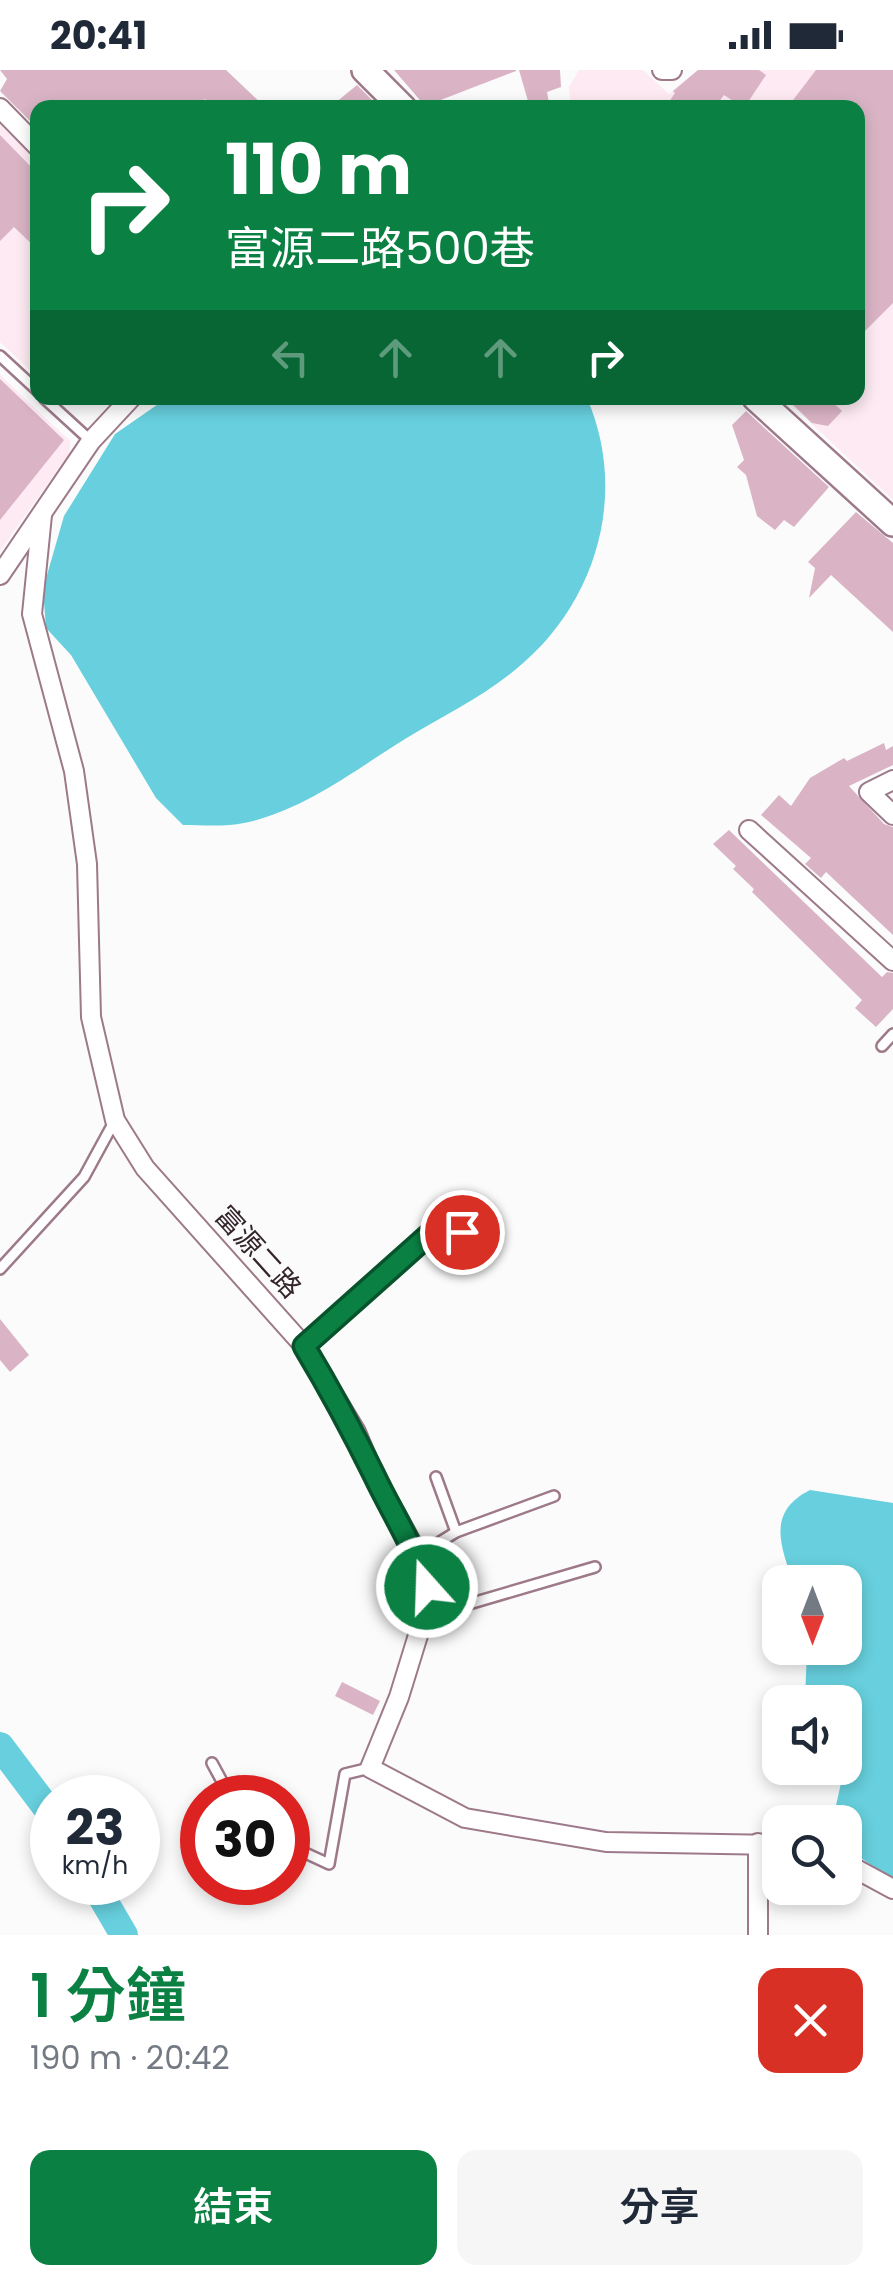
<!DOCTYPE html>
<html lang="zh-TW">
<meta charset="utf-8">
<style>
body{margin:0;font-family:Poppins,"Noto Sans TC",sans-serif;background:#f6f6f7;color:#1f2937;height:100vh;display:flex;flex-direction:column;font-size:38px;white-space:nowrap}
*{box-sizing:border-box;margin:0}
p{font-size:32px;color:#747a83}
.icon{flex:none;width:55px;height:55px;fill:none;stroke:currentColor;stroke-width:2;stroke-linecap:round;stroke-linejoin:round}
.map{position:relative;height:1865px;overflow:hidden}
.drawer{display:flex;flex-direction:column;background:#fff;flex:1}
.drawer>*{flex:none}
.hud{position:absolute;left:30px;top:30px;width:835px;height:305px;border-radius:20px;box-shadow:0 5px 15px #0003;background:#0b8043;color:#fff;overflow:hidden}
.needle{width:65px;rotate:180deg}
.controls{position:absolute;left:762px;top:1495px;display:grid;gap:20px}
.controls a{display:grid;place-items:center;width:100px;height:100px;border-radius:20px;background:#fff;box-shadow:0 5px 15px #0003;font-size:50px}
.speed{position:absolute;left:30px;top:1705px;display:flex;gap:20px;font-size:50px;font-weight:700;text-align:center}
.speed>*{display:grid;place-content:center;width:130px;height:130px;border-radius:50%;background:#fff;box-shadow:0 5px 15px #0003;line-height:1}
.speed small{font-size:25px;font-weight:400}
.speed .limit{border:15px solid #d22;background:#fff;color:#111}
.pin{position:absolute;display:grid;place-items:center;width:85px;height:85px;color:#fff;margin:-42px;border:5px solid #fff;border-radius:50%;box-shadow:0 2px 10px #0007}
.me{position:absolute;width:110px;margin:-55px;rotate:340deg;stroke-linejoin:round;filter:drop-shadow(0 0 8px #0008)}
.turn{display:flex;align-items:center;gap:35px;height:210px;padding:0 30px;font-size:45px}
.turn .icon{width:130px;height:130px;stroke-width:2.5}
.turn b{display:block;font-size:70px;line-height:85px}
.lanes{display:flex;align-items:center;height:95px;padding:0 30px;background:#0003;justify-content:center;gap:50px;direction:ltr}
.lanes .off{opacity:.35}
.round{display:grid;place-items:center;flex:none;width:105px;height:105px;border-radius:20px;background:#f6f6f7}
.summary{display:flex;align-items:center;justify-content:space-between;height:170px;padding:0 30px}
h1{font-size:60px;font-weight:600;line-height:75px;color:#0b8043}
.button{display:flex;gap:20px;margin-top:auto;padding:20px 30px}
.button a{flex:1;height:115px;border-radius:20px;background:#0b8043;color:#fff;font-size:40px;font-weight:600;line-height:115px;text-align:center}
.button a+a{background:#f6f6f7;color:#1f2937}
.status{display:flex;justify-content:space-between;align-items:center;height:70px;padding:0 50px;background:#fff;direction:ltr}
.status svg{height:28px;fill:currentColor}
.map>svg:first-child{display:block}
</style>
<div class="status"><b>20:41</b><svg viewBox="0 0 49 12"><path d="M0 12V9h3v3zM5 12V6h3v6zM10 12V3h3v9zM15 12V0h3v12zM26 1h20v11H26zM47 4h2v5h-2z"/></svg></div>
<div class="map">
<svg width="893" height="1865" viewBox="0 0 893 1865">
<rect width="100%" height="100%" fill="#fbfbfb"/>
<g fill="#fdeaf2">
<polygon points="579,0 643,0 669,24 699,0 893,0 893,430 784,328 858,328 858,38 571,37 569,17"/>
<polygon points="0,47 37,87 37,307 0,272"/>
<polygon points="0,305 70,371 70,382 0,481"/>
</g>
<g fill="#67cfdd">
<path d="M167,328H587C629,425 596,535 515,600C483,627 441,647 405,669C355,700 303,741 244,753C225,757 203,755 183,755L156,728L71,585L46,558L43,519L64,446L115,364Z"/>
<path d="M810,1420L893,1433V1810L845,1777V1752H826L835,1740L843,1704L819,1698H845V1632H805L807,1578H845V1512H793C780,1474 767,1442 810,1420Z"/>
</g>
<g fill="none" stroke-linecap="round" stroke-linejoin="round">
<g stroke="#67cfdd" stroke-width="28">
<polyline points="0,1676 52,1745"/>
<polyline points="93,1812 124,1865"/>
</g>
</g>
<g fill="#dab4c5">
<polygon points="0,0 226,0 266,38 212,38 205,29 195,38 38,38 38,59 0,21 7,9"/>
<polygon points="394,0 516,0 516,1 425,36"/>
<polygon points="519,0 560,0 561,17 547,22 550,38 530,38"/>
<polygon points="698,0 759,0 766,5 744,38 724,25 714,38 665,38 675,23 673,21"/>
<polygon points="816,0 893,0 893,233 858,268 858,38 787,38"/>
<polygon points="357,15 380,38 329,38"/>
<polygon points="0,65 38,104 38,180 14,157 0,171"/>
<polygon points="0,309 64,370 0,450"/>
<polygon points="786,328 828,328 842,341 828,356 812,353"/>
<polygon points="746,341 829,417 794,457 784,450 775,460 757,446 746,405 737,397 744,390 732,355"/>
<polygon points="856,442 893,473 893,562 831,505 809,528 815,498 808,492"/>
<polygon points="884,673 886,680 893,676 893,695 849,716 884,754 893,757 893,865 826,802 821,808 805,794 811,788 761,745 779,725 791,736 810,708 844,688 847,691"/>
<polygon points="729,760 882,907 887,902 893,903 893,939 876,957 855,938 862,930 752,822 754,819 733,799 736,796 713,774"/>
<polygon points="0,1249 29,1285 10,1302 0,1290"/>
<polygon points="342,1612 380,1631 373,1645 335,1626"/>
</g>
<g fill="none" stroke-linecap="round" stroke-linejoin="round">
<defs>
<g id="lane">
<polyline points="203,38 204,37"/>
<polyline points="0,286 38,321"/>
<polyline points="44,328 91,371"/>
<polyline points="882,976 893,964"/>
<polyline points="0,1199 84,1107 114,1052"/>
<polyline points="304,1276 433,1162 492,1162"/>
<polyline points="436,1407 456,1462"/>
<polyline points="435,1475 462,1536 595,1497"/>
<polyline points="414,1477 435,1475 456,1462 554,1426"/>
<polyline points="212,1693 231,1728"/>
<polyline points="288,1775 329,1794 345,1704 370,1698"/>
</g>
<g id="street">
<polyline points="662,0 672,0"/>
<polyline points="0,38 38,77"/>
<polyline points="42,445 32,544 74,701 87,794 91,947 115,1050 145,1098 304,1276 356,1362 374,1405 414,1477 427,1517 427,1536 399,1627 370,1698 465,1748 606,1772 780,1775"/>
<polyline points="0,505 91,371 131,328"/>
<polyline points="893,710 869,722 893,745"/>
<polyline points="749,760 893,891"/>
<polyline points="758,1773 758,1865"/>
<polyline points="845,1793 893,1819"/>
</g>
<g id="secondary">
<polyline points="365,0 403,38"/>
<polyline points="756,328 893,453"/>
</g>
</defs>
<use href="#lane" stroke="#9d798a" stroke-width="14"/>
<use href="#street" stroke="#9d798a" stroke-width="22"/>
<use href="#secondary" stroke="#9d798a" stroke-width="30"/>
<use href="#lane" stroke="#fff" stroke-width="9"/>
<use href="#street" stroke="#fff" stroke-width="18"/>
<use href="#secondary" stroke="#fff" stroke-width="25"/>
</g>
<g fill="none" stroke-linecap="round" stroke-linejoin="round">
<defs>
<path id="route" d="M427,1517C414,1476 392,1443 374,1405C351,1358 331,1321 304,1276L432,1162H462"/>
</defs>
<use href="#route" stroke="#07532c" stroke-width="25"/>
<use href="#route" stroke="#0b8043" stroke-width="18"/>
</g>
<g text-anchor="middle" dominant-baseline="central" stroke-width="10" stroke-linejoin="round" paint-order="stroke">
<g font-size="28" fill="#34252c" stroke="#fbfbfb">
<text transform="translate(258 1182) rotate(48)">富源二路</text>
</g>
</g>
</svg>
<div class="controls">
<a><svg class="needle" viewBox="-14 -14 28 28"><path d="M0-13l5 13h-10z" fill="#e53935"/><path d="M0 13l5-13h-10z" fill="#747a83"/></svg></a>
<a><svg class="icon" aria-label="sound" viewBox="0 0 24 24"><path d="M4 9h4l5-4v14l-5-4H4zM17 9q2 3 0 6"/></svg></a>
<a><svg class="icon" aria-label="search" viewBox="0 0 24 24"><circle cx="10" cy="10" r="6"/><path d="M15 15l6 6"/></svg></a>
</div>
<div class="speed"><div>23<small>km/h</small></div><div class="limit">30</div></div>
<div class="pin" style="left:462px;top:1162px;background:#d93025"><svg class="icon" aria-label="arrive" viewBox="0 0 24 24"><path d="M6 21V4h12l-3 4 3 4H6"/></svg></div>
<svg class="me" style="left:427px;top:1517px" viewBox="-20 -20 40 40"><circle r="17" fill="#0b8043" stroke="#fff" stroke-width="3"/><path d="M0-11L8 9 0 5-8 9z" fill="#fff"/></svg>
<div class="hud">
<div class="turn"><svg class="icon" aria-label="right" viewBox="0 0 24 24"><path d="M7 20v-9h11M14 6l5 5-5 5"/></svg><div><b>110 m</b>富源二路500巷</div></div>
<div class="lanes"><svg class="icon off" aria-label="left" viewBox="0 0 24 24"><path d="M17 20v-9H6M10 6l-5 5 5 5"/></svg><svg class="icon off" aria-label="ahead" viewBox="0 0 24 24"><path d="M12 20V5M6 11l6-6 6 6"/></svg><svg class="icon off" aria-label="ahead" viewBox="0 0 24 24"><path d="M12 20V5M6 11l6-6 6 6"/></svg><svg class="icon" aria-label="right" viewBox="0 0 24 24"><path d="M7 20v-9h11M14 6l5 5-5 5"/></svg></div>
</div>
</div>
<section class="drawer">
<div class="summary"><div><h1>1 分鐘</h1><p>190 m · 20:42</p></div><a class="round" style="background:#d93025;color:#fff"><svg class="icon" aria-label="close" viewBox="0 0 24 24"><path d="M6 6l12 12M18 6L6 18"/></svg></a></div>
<div class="button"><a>結束</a><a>分享</a></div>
</section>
